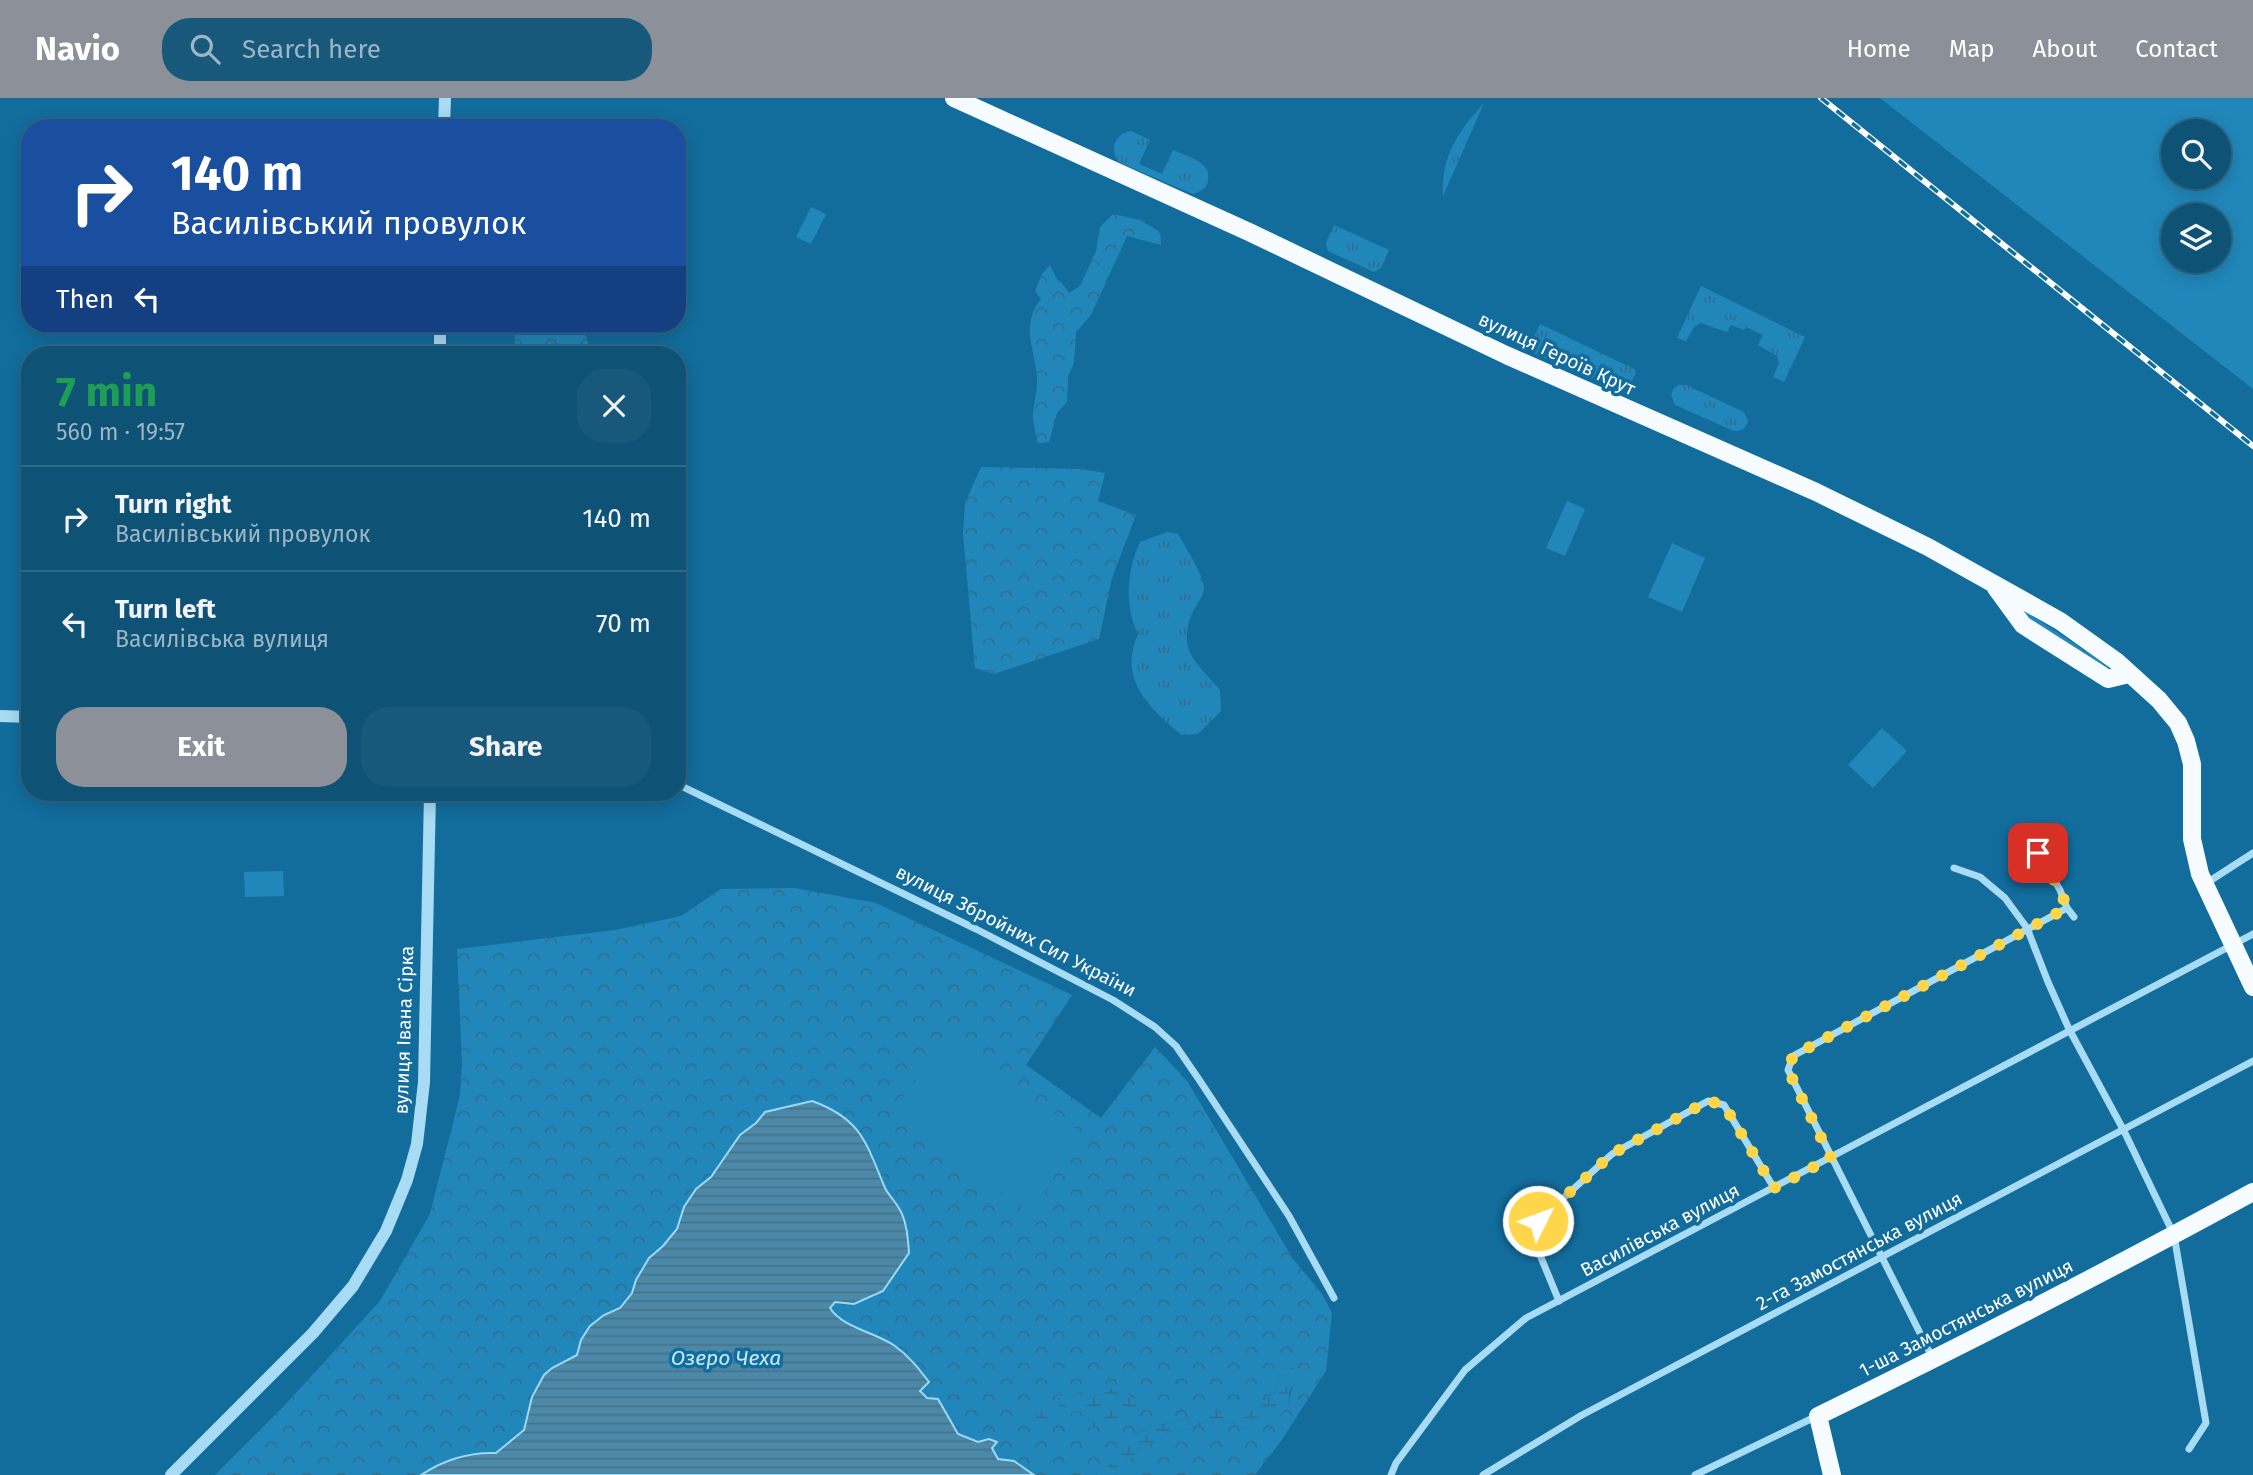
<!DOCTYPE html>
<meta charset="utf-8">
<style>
body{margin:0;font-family:"Fira Sans",sans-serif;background:#17587b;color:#f1f3f6;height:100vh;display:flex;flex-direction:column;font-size:26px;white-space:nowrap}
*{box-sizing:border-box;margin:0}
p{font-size:23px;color:#9bb6c5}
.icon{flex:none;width:38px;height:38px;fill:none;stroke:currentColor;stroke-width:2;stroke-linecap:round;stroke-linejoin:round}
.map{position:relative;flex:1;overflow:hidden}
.details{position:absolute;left:21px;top:248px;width:665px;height:455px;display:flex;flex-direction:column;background:#0e5276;border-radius:28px;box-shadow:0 4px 18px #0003,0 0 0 2px #2e6988}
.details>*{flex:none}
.hud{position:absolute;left:21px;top:21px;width:665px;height:214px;border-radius:28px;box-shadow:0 4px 18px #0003,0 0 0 2px #2e6988;background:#1a4fa0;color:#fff;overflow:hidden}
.fabs{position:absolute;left:2161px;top:21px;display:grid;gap:14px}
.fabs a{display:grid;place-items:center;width:70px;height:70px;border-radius:50%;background:#0e5276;box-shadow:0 4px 18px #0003,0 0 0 2px #2e6988;font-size:35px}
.pin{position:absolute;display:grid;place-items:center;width:60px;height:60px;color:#fff;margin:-30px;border-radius:14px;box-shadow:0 4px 10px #0006}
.me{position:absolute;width:77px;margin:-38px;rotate:48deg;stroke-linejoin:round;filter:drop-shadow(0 0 5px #0008)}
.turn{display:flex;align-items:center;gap:24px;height:147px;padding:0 35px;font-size:32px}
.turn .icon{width:91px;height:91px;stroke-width:2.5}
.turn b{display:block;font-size:49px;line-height:60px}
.then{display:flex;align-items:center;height:66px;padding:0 35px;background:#0003;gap:14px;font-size:26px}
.round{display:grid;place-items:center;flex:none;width:74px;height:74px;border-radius:28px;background:#17587b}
.summary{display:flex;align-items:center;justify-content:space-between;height:119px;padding:0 35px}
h1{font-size:42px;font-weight:700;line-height:52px;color:#1e9e55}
.primary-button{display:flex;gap:14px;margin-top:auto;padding:14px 35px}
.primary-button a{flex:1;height:80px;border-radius:28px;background:#8c9099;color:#fff;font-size:28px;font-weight:700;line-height:80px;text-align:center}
.primary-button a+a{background:#17587b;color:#f1f3f6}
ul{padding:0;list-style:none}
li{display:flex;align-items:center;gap:21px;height:105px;padding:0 35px;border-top:2px solid #2e6988}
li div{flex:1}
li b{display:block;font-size:26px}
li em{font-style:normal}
header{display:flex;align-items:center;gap:42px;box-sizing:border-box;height:98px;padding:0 35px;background:#8c9099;color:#fff}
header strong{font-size:33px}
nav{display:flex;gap:38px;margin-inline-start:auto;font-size:24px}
.search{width:490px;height:63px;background:#17587b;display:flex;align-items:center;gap:18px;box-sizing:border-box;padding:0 24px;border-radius:28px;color:#9bb6c5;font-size:26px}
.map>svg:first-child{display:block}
</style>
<header>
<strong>Navio</strong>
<div class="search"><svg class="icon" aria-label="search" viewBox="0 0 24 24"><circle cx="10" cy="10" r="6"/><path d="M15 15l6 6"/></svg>Search here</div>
<nav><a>Home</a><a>Map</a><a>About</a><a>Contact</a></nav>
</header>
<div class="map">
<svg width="2253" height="1377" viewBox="0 0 2253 1377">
<defs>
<pattern id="grass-tufts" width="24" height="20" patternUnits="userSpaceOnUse" patternTransform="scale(1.75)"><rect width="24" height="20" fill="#2187ba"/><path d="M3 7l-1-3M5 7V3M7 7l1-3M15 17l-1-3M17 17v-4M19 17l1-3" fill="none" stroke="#326f8e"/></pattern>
<pattern id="forest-crowns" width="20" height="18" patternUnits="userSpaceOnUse" patternTransform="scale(1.75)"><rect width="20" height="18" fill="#2187ba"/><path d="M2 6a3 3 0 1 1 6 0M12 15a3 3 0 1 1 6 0" fill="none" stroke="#326f8e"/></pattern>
<pattern id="wetland-marsh" width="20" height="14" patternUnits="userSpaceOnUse" patternTransform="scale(1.75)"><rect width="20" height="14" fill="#2187ba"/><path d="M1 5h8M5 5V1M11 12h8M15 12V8" fill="none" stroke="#326f8e"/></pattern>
<pattern id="water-rules" width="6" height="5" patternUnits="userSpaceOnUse" patternTransform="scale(1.75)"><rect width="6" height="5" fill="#4a89aa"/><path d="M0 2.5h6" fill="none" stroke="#4b7184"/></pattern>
</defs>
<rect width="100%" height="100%" fill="#126d9d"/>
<g fill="url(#grass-tufts)">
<path d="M1484,5L1443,98C1441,57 1458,34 1484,5Z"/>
<path d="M1131,33L1150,42L1139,66L1162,76L1173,52C1186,58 1212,64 1208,82C1207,91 1201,93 1193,96L1118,64C1110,49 1114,37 1131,33Z"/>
<polygon points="1334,127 1389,152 1381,170 1374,174 1328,153 1326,145"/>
<polygon points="1701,188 1805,239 1784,284 1773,279 1779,265 1777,258 1758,247 1763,237 1746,229 1744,232 1731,227 1727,234 1701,225 1694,229 1686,243 1677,240"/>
<polygon points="1540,226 1634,271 1636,275 1628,289 1623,290 1600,279 1588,280 1531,254 1529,249"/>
<path d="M1679,287H1686L1744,314L1748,323C1745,331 1743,333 1734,333L1675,307L1671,297L1674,290Z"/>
<polygon points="22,342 30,342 30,393 21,392"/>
<path d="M1167,434L1178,436C1185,448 1203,477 1204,489C1204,497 1197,506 1193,513C1176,552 1197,565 1220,592L1221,613L1198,636L1182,637C1149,610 1118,582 1138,536C1124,508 1127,471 1140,444Z"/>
<polygon points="2026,514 2115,572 2108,572 2024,517"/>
</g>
<g fill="url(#forest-crowns)">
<path d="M1113,116L1140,122L1160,134L1161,147L1127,138L1091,217L1076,234L1074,265L1068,278L1067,304L1057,315L1049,344L1038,345C1036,336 1033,327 1033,318C1033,307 1037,296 1037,285C1038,255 1018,230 1041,201L1035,193L1042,176L1050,167L1057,182L1062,185L1069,195L1080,188L1096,153L1100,129Z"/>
<polygon points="513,226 582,226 589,248 579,257 516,257"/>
<polygon points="981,369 1081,371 1105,375 1098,403 1136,417 1112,480 1099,541 994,576 975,570 963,435 965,405"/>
<path d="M795,790L876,805L1072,897L1026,967L1101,1020L1155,949L1187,983L1293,1161L1322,1196L1332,1215L1326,1273L1281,1343L1255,1377H1115L1138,1352L1146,1347L1161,1342L1168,1334L1189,1331L1205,1324L1215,1322L1226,1323L1246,1331L1288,1308C1290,1293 1296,1285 1296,1270L1280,1272L1277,1279L1278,1291C1263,1308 1229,1327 1209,1310L1179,1323L1152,1328L1133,1337L1118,1363L1099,1373L1096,1377H1034L1014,1363L998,1361L992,1350L996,1345L989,1341L978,1345L958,1336L938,1301C906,1297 925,1272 903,1254C882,1237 843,1230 830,1209L835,1203L854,1206L883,1193L909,1155L906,1131L901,1113L886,1093L872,1055L787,1010L765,1014L756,1025L740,1037L711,1079L695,1091L684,1109L677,1131L663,1148L649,1160L636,1182L632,1195L620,1210L604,1217L581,1242L577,1257C566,1261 550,1269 543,1278C535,1290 525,1318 524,1332L496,1355C468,1354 445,1362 421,1377H215L284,1308L380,1203L430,1116L460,997L462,965L457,851L615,832L681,818L721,791Z"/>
</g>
<g fill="url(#wetland-marsh)">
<path d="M1296,1270L1301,1274L1290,1293L1288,1308L1275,1323L1246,1331L1226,1323L1215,1322L1205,1324L1189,1331L1168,1334L1161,1342L1146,1347L1138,1352L1115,1377H1096L1099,1373L1117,1363L1132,1338L1152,1328L1179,1323L1210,1309C1229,1327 1264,1307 1278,1291L1277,1279L1280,1272Z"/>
<path d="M1115,1289L1135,1301L1145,1298L1150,1305V1308C1143,1312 1132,1312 1126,1316C1112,1326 1117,1327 1099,1324L1091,1329L1088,1328L1086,1316L1082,1313L1057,1320L1046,1328L1036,1321L1037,1312C1046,1309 1057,1316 1061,1304L1057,1300L1058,1297L1070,1299L1084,1292L1097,1298Z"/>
</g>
<g fill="#2187ba" fill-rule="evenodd">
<path d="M1880,0H2253V291ZM2174,33H2219V79H2174ZM2174,117H2219V163H2174Z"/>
<polygon points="811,109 826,116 811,146 796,139"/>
<polygon points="1567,403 1585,411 1565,458 1546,450"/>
<polygon points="1672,445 1705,460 1682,514 1648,499"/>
<polygon points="1882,630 1907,653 1873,690 1848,667"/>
<polygon points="283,773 284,798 245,799 244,774"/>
<polygon points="946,940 1084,1037 1029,1114 891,1017"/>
<polygon points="445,1231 457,1240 440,1262 428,1253"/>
</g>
<path fill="url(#water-rules)" stroke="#9adaf7" stroke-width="2" d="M812,1003C862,1021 866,1045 885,1090C889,1098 896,1104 900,1112C907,1125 908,1141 909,1155L883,1193L854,1206L835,1204L830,1210C843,1230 875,1234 895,1248C909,1258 919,1271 929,1284L920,1293L927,1300L938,1301L958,1336L978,1344L989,1341L997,1344L992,1350L998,1361L1014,1363L1034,1377H421C445,1361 468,1354 496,1355L524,1332L532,1299L544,1277L552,1270L577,1257L581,1242L590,1228L604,1217L620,1210L632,1195L636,1182L649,1160L663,1148L677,1131L684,1109L696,1091L711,1079L740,1037L756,1025L765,1014Z"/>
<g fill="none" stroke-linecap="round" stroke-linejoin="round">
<g stroke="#a8dbf4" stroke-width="7">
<polyline points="677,686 976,831 1113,902 1155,929 1176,948 1200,983 1289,1118 1334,1200"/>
<polyline points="2038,755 2060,792 2067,810 2074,819"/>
<polyline points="1954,770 1980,779 2005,800 2027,830 2048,884 2069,931 2124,1033 2174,1137 2206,1325 2189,1351"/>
<polyline points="2205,786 2253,755"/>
<polyline points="1559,1203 1540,1157 1538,1123 1612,1056 1708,1003 1724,1007 1774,1090"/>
<polyline points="1933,1261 1788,972 1793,958 2067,810"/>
<polyline points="1391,1377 1396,1365 1465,1272 1526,1220 2253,836"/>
<polyline points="1483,1377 1582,1317 2253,963"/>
<polyline points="1695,1377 1817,1318"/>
</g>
<g stroke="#a8dbf4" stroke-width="12">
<polyline points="444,30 445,0"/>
<polyline points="440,257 440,226"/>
<polyline points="0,618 30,619"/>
<polyline points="171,1377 313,1235 353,1188 386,1133 407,1082 417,1046 424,984 430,695"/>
</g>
<g stroke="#f5fbff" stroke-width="18">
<polyline points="954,0 1249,134 1506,257 1816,394 1928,449 2060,523 2116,563 2159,602 2178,625 2186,643 2192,666 2192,741 2200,776 2253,889"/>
<polyline points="1996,490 2023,527 2108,581 2129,576"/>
<path d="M1832,1377L1818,1318C1965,1246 2110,1172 2253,1094"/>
</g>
<defs>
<polyline id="rail" points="1821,0 2253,348"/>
</defs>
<use href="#rail" stroke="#fff" stroke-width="6"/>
<use href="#rail" stroke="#126d9d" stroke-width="3.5" stroke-dasharray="10" stroke-linecap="butt"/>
</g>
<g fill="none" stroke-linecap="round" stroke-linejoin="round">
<polyline stroke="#ffd54a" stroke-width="12" stroke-dasharray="0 21.6" points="1538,1123 1612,1056 1708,1003 1724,1007 1774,1090 1831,1060 1788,972 1793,958 2067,810 2060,792 2038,755"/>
</g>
<g text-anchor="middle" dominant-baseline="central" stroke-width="7" stroke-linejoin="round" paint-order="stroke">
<g font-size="19" fill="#fff" stroke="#126d9d">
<text transform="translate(1557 256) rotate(25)">вулиця Героїв Крут</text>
<text transform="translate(1016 833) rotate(27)">вулиця Збройних Сил України</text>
<text transform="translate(404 932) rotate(-88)">вулиця Івана Сірка</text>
<text transform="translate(1660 1132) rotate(-28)">Василівська вулиця</text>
<text transform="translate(1859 1153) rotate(-28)">2-га Замостянська вулиця</text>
<text transform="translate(1966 1220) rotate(-27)">1-ша Замостянська вулиця</text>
</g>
<g font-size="21" font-style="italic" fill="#c7ebfc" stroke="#126d9d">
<text x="726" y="1260">Озеро Чеха</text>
</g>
</g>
</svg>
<div class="fabs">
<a><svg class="icon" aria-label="search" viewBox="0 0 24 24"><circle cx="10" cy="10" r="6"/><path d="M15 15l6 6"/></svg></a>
<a><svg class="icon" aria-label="layers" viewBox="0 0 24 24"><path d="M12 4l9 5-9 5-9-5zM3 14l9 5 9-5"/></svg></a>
</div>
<div class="pin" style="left:2038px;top:755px;background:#d93025"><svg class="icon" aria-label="arrive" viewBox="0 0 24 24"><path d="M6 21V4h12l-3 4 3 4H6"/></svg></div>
<svg class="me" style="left:1538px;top:1123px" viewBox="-20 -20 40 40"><circle r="17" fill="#ffd54a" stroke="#fff" stroke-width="3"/><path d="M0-11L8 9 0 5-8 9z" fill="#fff"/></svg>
<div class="hud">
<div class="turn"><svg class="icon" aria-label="right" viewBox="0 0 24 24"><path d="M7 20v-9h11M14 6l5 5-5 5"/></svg><div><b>140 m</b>Василівський провулок</div></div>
<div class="then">Then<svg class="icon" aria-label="left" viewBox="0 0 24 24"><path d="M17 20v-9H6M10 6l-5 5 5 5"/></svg></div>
</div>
<section class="details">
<div class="summary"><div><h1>7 min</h1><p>560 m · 19:57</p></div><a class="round"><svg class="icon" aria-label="close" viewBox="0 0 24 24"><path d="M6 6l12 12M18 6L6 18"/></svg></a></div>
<ul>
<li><svg class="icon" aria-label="right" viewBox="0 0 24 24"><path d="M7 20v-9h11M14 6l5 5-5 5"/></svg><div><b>Turn right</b><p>Василівський провулок</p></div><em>140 m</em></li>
<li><svg class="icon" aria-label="left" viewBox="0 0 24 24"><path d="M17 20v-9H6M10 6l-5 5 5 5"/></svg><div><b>Turn left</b><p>Василівська вулиця</p></div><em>70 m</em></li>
</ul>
<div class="primary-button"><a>Exit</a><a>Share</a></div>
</section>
</div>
